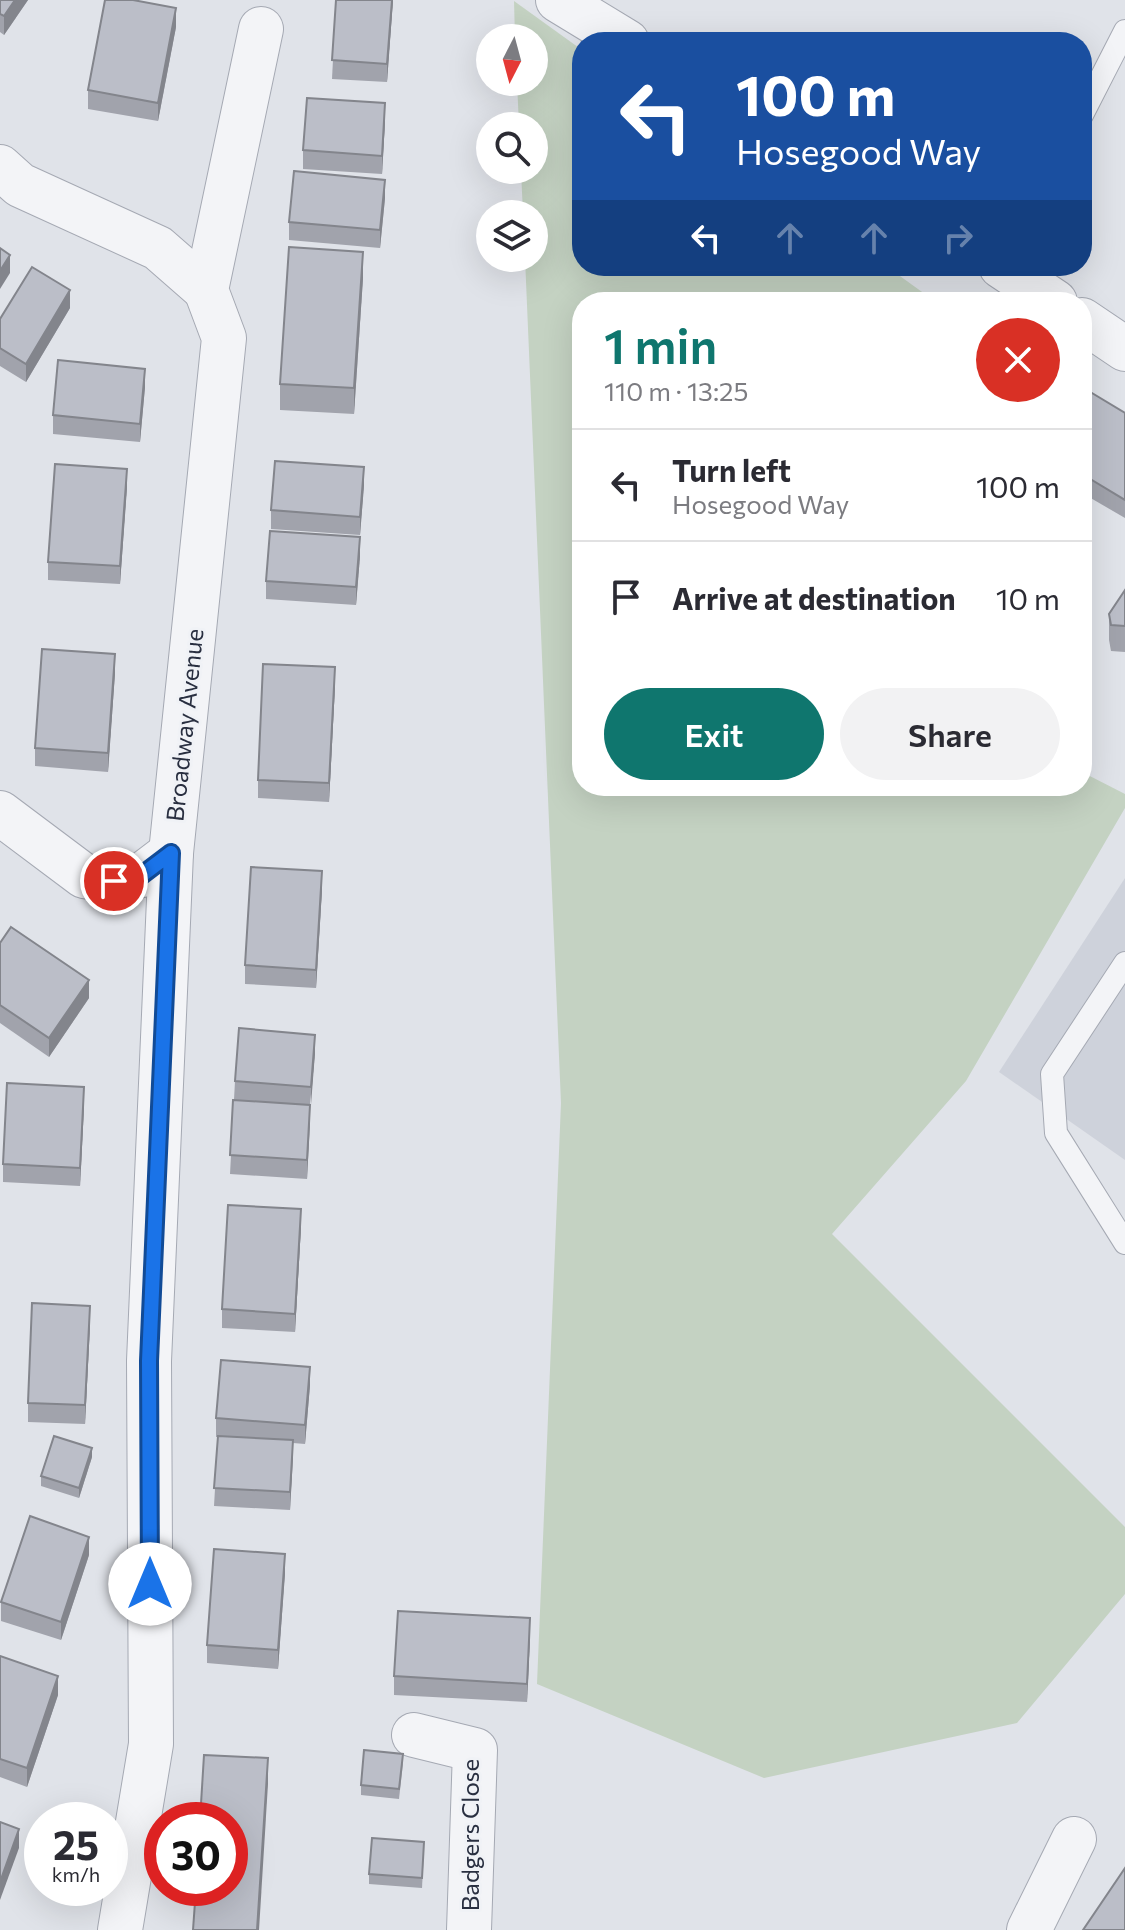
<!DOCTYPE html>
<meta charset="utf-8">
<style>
body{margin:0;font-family:Commissioner,sans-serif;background:#f2f2f3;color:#2b2b33;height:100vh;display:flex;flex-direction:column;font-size:30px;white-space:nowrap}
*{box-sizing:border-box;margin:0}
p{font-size:26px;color:#7c7c81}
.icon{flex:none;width:44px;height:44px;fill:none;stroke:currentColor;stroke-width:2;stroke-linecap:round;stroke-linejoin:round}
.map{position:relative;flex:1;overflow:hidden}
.details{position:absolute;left:572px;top:292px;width:520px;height:504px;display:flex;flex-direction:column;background:#fff;border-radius:32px;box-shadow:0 8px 32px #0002}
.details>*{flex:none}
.hud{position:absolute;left:572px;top:32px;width:520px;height:244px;border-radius:32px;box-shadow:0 8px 32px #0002;background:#1a4fa0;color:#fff;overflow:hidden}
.needle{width:52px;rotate:186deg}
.controls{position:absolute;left:476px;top:24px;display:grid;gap:16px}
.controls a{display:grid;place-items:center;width:72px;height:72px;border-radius:50%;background:#fff;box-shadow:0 8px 32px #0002;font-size:40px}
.speed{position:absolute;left:24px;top:1802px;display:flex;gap:16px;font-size:40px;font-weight:700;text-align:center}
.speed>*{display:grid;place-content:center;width:104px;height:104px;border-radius:50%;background:#fff;box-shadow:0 8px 32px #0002;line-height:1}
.speed small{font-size:20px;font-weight:400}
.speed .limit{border:12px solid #d22;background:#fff;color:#111}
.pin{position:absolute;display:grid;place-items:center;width:68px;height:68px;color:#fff;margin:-34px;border:4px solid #fff;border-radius:50%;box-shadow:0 2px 8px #0007}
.me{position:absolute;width:88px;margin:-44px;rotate:0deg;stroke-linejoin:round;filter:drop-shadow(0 0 6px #0008)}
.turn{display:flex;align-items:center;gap:28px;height:168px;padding:0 32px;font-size:36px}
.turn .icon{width:104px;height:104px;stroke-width:2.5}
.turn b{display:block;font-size:56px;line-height:68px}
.lanes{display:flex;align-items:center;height:76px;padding:0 32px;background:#0003;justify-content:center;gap:40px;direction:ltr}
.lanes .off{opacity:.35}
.round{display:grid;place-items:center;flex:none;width:84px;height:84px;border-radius:42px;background:#f2f2f3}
.headline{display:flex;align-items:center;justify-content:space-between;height:136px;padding:0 32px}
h1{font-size:48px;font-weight:600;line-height:60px;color:#0f766e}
.button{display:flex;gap:16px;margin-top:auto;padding:16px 32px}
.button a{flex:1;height:92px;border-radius:48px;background:#0f766e;color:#fff;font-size:32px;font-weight:600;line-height:92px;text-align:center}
.button a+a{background:#f2f2f3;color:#2b2b33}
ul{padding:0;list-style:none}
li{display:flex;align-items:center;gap:24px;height:112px;padding:0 32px;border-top:2px solid #e1e1e2}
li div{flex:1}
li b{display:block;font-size:30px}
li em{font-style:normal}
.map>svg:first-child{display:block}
</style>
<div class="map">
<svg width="1125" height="1930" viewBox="0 0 1125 1930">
<rect width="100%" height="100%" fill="#e0e3e9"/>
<polygon fill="#ced2db" points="1125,878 1125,1160 999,1072"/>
<polygon fill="#c4d2c2" points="514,1 582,50 582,266 886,266 936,302 582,302 582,786 1082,786 1082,772 1125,794 1125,808 966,1081 832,1234 1125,1527 1125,1594 1017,1723 764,1778 537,1684 561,1103 525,258 534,258 534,214 523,214 521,170 534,170 534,126 519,126 517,82 534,82 534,38 515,38"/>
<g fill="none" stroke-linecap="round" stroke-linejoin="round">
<defs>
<g id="service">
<polyline points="1082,115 1125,31"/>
<polyline points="1125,963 1052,1074 1056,1133 1125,1243"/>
</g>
<g id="minor">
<polyline points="558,0 627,42"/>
<polyline points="0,167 20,185 158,248 206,290"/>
<polyline points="1001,266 1055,302"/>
<polyline points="1082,320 1125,349"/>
<polyline points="0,813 84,876 114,881 142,875 171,853"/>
<polyline points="414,1735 475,1750 469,1930"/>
<polyline points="120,1930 151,1744 149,1361 171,853 224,338 206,290 261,29"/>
<polyline points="1029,1930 1074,1839"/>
</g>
</defs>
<use href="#service" stroke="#a5a9b3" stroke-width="24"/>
<use href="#minor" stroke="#a5a9b3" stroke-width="46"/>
<use href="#service" stroke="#f3f4f7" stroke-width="22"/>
<use href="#minor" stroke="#f3f4f7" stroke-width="44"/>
</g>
<g fill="#a1a3ac">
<polygon points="0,0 28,0 4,35 0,32"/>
<polygon points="336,0 393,0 387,82 332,79"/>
<polygon points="176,27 158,121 88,109 88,90"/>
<polygon points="385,122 382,174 303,169 303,150"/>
<polygon points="385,198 380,248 289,240 289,222"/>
<polygon points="363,278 354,414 280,410 280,384"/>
<polygon points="70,308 26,382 0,366 0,319"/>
<polygon points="145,387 140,442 53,434 53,415"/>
<polygon points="1082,387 1125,413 1125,518 1082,493"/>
<polygon points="364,485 360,535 271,529 271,510"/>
<polygon points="127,487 120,584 48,580 48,562"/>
<polygon points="360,556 356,605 266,599 266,581"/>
<polygon points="1125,590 1125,652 1111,651 1109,640 1109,614"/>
<polygon points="115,673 108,772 35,766 35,748"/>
<polygon points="335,686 329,802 258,798 258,780"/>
<polygon points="322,890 316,988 245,984 245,965"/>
<polygon points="0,943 89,998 49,1057 0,1023"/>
<polygon points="315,1053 310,1105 307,1179 230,1174 235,1081"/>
<polygon points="84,1106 80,1186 3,1182 3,1164"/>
<polygon points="301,1227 295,1332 222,1328 222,1309"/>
<polygon points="90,1325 85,1424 28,1422 28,1403"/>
<polygon points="310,1385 305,1444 293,1443 290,1510 214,1506 218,1437 216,1437 216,1418"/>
<polygon points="92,1457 79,1498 41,1486 41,1476"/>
<polygon points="89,1555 61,1640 1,1621 1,1602"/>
<polygon points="285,1573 278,1669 207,1663 207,1645"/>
<polygon points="530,1637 527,1702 394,1695 394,1676"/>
<polygon points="0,1656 58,1695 27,1787 0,1777"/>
<polygon points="403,1763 399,1799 361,1795 361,1785"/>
<polygon points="424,1851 422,1888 369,1884 369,1874"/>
</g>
<g fill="#83858c">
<polygon points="15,0 28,0 4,35 4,16"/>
<polygon points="392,0 393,0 387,82 387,64"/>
<polygon points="176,8 176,27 158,121 158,103"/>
<polygon points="385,103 385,122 382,174 382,156"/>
<polygon points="385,180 385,198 380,248 380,230"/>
<polygon points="363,252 363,278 354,414 354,388"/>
<polygon points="10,255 10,273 0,289 0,271"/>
<polygon points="70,290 70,308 26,382 26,364"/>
<polygon points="145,369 145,387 140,442 140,424"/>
<polygon points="364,467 364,485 360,535 360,517"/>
<polygon points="127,469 127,487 120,584 120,566"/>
<polygon points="360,537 360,556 356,605 356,587"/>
<polygon points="115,654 115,673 108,772 108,753"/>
<polygon points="335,667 335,686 329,802 329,783"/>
<polygon points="322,871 322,890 316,988 316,970"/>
<polygon points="89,980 89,998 49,1057 49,1038"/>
<polygon points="315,1035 315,1053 311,1105 311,1087"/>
<polygon points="84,1087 84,1106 80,1186 80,1168"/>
<polygon points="310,1105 310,1123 307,1179 307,1160"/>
<polygon points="301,1209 301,1227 295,1332 295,1314"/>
<polygon points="90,1306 90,1325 85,1424 85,1405"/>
<polygon points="310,1367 310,1385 305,1444 305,1425"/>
<polygon points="293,1440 293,1458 290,1510 290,1492"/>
<polygon points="92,1448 92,1457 79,1498 79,1488"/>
<polygon points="89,1537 89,1555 61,1640 61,1622"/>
<polygon points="285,1554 285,1573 278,1669 278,1650"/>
<polygon points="530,1618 530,1637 527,1702 527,1684"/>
<polygon points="58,1676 58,1695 27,1787 27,1768"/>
<polygon points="268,1758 268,1784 259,1930 257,1930"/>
<polygon points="19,1829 19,1848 0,1900 0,1882"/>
</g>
<g fill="#bbbec8" stroke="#83858c" stroke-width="2">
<polygon points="0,0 15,0 4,16 0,14"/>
<polygon points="105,0 133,0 176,8 158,103 88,90"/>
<polygon points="336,0 392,0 387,64 332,60"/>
<polygon points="307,98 385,103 382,156 303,150"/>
<polygon points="294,171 385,180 380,230 289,222"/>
<polygon points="289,247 363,252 354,388 280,384"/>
<polygon points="0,248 10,255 0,271"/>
<polygon points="32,267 70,290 26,364 0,348 0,319"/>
<polygon points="58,360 145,369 140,424 53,415"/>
<polygon points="1082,387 1125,413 1125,500 1082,474"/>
<polygon points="275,461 364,467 360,517 271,510"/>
<polygon points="55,464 127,469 120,566 48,562"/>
<polygon points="270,531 360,537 356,587 266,581"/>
<polygon points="1125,590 1125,626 1111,625 1109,614"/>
<polygon points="42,649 115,654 108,753 35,748"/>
<polygon points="263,664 335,667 329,783 258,780"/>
<polygon points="251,867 322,871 316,970 245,965"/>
<polygon points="11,927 89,980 49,1038 0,1005 0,943"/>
<polygon points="239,1028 315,1035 311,1087 235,1081"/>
<polygon points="7,1083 84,1087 80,1168 3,1164"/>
<polygon points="233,1100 310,1105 307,1160 230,1155"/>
<polygon points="228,1205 301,1209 295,1314 222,1309"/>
<polygon points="32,1303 90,1306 85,1405 28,1403"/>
<polygon points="221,1360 310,1367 305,1425 216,1418"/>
<polygon points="54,1436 92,1448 79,1488 41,1476"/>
<polygon points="218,1436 293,1440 290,1492 214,1488"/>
<polygon points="30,1516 89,1537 61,1622 1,1602"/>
<polygon points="214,1549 285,1554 278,1650 207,1645"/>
<polygon points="398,1611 530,1618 527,1684 394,1676"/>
<polygon points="0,1656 58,1676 27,1768 0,1759"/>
<polygon points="364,1750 403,1754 399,1789 361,1785"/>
<polygon points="204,1755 268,1758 257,1930 193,1930 196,1888 230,1888 230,1820 200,1820"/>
<polygon points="0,1822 19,1829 0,1882"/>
<polygon points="372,1838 424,1842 422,1878 369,1874"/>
<polygon points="1125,1868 1125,1930 1083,1930"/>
</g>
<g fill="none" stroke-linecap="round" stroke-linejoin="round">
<defs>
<polyline id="route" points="114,881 142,875 171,853 149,1361 150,1584"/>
</defs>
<use href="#route" stroke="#114b97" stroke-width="20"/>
<use href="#route" stroke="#1a73e8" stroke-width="14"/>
</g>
<g text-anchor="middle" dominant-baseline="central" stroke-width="6" stroke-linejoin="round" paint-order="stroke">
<g font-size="24" fill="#292f40" stroke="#f0f2f6">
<text transform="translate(184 725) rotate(-84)">Broadway Avenue</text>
<text transform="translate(469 1835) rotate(-90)">Badgers Close</text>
</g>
</g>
</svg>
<div class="controls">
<a><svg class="needle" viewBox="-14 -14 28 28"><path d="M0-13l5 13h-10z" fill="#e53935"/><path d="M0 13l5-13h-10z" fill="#7c7c81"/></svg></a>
<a><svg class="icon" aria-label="search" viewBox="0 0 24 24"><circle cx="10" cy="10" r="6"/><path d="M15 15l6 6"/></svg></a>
<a><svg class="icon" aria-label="layers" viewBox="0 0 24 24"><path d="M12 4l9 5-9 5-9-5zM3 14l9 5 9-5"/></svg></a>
</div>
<div class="speed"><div>25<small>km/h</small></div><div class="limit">30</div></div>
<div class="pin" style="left:114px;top:881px;background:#d93025"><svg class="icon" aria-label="arrive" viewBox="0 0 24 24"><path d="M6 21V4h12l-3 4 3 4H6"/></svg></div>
<svg class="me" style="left:150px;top:1584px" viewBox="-20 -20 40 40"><circle r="19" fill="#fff"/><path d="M0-13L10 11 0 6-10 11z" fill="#1a73e8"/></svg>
<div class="hud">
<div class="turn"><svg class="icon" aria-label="left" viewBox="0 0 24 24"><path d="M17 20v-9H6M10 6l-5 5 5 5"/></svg><div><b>100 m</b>Hosegood Way</div></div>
<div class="lanes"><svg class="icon" aria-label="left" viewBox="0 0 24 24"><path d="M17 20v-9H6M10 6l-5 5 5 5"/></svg><svg class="icon off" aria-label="ahead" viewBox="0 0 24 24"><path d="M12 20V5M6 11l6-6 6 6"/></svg><svg class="icon off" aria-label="ahead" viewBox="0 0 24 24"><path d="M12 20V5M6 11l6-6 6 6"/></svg><svg class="icon off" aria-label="right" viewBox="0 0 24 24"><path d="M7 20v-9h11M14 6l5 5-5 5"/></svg></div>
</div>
<section class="details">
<div class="headline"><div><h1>1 min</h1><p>110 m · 13:25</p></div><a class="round" style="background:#d93025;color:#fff"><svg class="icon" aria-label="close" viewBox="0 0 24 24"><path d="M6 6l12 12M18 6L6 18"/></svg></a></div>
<ul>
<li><svg class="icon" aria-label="left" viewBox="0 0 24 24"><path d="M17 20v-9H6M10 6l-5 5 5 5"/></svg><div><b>Turn left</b><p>Hosegood Way</p></div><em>100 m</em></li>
<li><svg class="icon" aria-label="arrive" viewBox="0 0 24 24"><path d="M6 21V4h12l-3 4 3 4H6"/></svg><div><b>Arrive at destination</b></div><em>10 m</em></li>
</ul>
<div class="button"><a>Exit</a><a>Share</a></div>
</section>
</div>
